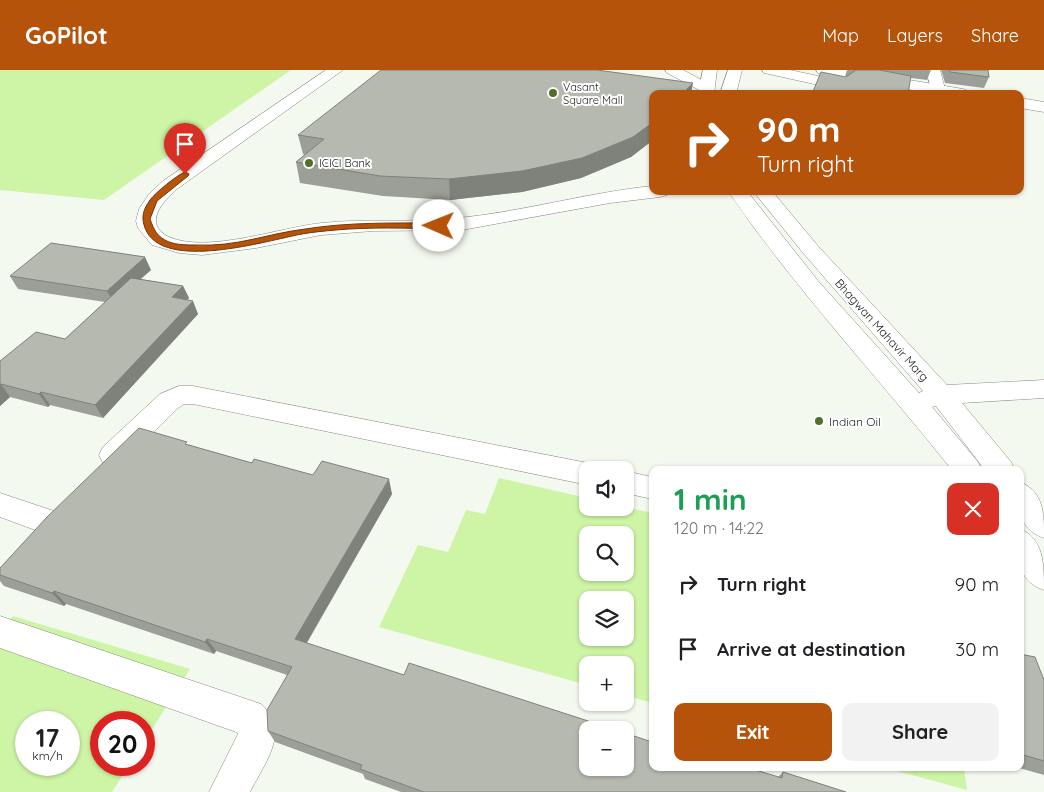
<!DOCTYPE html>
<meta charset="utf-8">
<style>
body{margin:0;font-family:Quicksand,sans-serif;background:#f2f2f2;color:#202124;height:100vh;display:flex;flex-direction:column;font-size:19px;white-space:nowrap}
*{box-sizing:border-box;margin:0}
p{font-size:16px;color:#757577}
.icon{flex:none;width:28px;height:28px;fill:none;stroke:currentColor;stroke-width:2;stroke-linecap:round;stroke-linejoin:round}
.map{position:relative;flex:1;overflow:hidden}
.side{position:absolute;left:649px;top:396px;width:375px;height:305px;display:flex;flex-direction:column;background:#fff;border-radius:10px;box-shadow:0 1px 4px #0004}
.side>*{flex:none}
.guide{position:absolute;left:649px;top:20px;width:375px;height:105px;border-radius:10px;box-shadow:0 1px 4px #0004;background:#b45309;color:#fff;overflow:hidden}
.controls{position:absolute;left:579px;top:391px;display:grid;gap:10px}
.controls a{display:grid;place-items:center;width:55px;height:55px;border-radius:10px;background:#fff;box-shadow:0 1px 4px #0004;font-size:25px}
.speed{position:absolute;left:15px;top:641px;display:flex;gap:10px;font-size:25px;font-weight:700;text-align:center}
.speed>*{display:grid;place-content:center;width:65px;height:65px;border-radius:50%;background:#fff;box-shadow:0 1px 4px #0004;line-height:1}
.speed small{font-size:12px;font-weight:400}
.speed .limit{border:8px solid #d22;background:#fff;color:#111}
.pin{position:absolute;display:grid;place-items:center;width:42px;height:42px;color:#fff;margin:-51px -21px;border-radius:50% 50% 50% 0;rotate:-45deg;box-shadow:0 0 5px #0007}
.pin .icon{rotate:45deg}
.me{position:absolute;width:55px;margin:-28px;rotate:271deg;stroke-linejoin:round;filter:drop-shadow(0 0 4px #0008)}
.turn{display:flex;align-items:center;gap:18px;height:105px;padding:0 25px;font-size:22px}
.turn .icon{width:65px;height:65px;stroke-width:2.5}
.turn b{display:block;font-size:35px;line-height:42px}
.round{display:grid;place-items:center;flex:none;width:52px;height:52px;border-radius:10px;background:#f2f2f2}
.headline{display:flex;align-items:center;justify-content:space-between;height:85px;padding:0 25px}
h1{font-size:30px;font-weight:700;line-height:38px;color:#1e9e55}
.primary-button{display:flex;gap:10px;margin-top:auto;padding:10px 25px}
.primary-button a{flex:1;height:58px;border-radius:10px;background:#b45309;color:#fff;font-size:20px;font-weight:700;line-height:58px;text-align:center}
.primary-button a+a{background:#f2f2f2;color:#202124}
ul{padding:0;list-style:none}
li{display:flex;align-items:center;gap:15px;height:65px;padding:0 25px}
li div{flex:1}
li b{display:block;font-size:19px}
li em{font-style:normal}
header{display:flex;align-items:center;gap:30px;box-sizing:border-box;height:70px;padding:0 25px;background:#b45309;color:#fff}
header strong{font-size:24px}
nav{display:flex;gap:28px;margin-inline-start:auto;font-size:18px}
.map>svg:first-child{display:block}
</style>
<header>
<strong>GoPilot</strong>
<nav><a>Map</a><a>Layers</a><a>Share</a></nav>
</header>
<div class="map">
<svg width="1044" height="722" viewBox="0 0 1044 722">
<rect width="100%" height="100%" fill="#f4f9f0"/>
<g fill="#cdf5a5" fill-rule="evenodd">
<polygon points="0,0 291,0 104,130 0,120"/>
<path d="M499,408L587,428L588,438L625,437L652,443V633L625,625V595H588L587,615L379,557L418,475L448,482L466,440L485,444ZM588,465H625V502H588ZM588,530H625V568H588Z"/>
<path d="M13,546L190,599L144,672V652H101V695H129L112,722H0V561ZM26,652H69V695H26Z"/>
<polygon points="886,698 964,698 967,720"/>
</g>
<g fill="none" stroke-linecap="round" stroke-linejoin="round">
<defs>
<g id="minor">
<path d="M326,0H343L177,119C163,131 142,154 169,167C208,184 281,157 322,153C368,148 414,153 459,148C518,142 576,126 635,118L652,116V121H669L667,125L660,127L610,133L462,160L373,161L321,165L256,178L202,185L179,183L152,175L138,158L136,151L139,139L149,124L163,111Z"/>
<polygon points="703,0 717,0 714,24 698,24"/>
<polygon points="728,0 742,0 736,24 720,24"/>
<polygon points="926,0 940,0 945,19 942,22 932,22"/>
<path d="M728,121H747L819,212L919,323L923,321L804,184L753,121H772L818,176L947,315L1044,310V328L962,333L1011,392L1015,400H985L936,336L932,337L978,392L982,400H952C878,307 795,219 728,121Z"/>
<polygon points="179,316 193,316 588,393 598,396 600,400 588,400 588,415 193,334 184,334 178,338 123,393 113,396 103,393 99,385 103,377 160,324"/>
<polygon points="625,401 652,407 652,429 625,423"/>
<path d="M1020,412C1044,422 1044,443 1044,468C1016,458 1020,437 1020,412Z"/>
<polygon points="0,423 57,442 61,451 57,460 46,464 0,447"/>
<path d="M1020,459C1044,469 1044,494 1044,520C1014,510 1020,485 1020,459Z"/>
<path d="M0,546L261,634C291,662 265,692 250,722H209L238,664L236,662L0,578Z"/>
</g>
<g id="major">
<polygon points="665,0 683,0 711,15 714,18 711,21 701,21 667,3"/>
<polygon points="762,0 790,0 846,12 849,15 846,18 841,20 769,4 764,3"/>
<polygon points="816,0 849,0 963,19 968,21 971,24 935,24 823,4 818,3"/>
<polygon points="1020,28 1044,32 1044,42 1020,38"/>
</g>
</defs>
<use href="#minor" stroke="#848880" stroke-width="1"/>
<use href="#major" stroke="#848880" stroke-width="1"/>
<use href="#minor" fill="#fff" fill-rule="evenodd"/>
<use href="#major" fill="#fff" fill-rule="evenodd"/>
</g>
<g fill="#9c9f97">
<polygon points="847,0 931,0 927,10 911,8 845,6"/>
<polygon points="941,0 988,0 989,7 984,18 945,13"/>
<polygon points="652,24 652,70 631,87 581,108 522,122 450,130 383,126 300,113 296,92 305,85 303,84 298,65"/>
<polygon points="151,200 140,209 183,216 189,228 187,230 198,244 103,348 50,335 48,337 10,327 0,336 0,291 65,269 105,232 18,219 10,206"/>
<polygon points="189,375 252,393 313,405 392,424 307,573 652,698 778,707 783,702 846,722 401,722 365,709 363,704 275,672 268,661 287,605 216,581 214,584 66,534 64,536 4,516 0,511 0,498"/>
<polygon points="1020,584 1044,610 1044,705 1019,698 1020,698"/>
</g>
<g fill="#7f827b">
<polygon points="693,13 691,24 682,24"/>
<polygon points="652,53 652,71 631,87 581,108 522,122 450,130 449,109"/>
<polygon points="145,187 151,200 114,233 107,221"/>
<polygon points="183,216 189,228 177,240 172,227"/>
<polygon points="193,231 198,244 103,348 95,335"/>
<polygon points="1,314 10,327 0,336 0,315"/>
<polygon points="41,322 50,335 48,337 39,324"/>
<polygon points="389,409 392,424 301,582 295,569"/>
<polygon points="54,521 66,534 64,536 52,523"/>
<polygon points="207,569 216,581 214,584 205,572"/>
</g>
<g fill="#b5b9b0" stroke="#7f827b">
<polygon points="381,0 597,0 693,13 682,24 652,24 652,53 633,67 582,88 522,101 449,109 380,106 296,92 324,69 298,65"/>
<polygon points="856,0 879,0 911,6 908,24 812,24 821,2 846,7"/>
<polygon points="949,0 988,0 989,7 950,2"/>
<polygon points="51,173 145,187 107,221 10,206"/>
<polygon points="131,208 183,216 172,227 193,231 95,335 41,322 39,324 1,314 0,315 0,291 36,262 65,269"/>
<polygon points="139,358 187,372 185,374 252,393 254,389 313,405 322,391 389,409 295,569 404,605 409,593 616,660 588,660 588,698 625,698 625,663 652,672 652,698 749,698 782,708 783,702 846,722 424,722 360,699 362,695 268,661 267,640 292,597 207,569 205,572 54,521 52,523 0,505 0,498 47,447"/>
<polygon points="1020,584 1035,587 1044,610 1044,691 1020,684"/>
</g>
<path fill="#b45309" stroke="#753606" d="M185,102L189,104L188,106L157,131L150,149C154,160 157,167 169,172C177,175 187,175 195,175C238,177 265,164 305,159C349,152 394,153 439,153L443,156L439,159C405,158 370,157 336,160C325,161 313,162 302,164C269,170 162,203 145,158C141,147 143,140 150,130C155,123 177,105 185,102Z"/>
<g fill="#517128" stroke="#fff" stroke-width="2">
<circle cx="553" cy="23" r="5"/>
<circle cx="309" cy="93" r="5"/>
<circle cx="819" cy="351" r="5"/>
</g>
<g text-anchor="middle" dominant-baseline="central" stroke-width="4" stroke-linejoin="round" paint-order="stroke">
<g font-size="11" fill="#1c1e1b" stroke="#fff" text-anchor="start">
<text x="563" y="17">Vasant<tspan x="563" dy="13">Square Mall</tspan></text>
<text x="319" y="93">ICICI Bank</text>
</g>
<g font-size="12" fill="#1c1e1b" stroke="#fff">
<text transform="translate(882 260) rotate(48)">Bhagwan Mahavir Marg</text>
</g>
<g font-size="12" fill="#1c1e1b" stroke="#fff" text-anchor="start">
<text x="829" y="351">Indian Oil</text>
</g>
</g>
</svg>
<div class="controls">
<a><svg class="icon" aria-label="sound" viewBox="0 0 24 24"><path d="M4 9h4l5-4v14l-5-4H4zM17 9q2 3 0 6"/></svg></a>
<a><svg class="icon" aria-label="search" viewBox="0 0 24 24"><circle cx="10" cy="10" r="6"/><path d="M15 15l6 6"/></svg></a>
<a><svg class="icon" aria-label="layers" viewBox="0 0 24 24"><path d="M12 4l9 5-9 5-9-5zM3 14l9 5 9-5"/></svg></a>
<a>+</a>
<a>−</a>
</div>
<div class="speed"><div>17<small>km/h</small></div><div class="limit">20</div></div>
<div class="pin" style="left:185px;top:104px;background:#d93025"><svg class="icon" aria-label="arrive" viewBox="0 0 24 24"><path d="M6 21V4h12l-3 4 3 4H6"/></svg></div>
<svg class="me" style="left:439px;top:156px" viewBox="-20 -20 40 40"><circle r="19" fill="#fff"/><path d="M0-13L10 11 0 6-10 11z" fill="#b45309"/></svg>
<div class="guide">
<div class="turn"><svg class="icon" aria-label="right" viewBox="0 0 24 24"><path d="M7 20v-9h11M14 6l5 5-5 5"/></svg><div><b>90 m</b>Turn right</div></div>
</div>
<section class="side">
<div class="headline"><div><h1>1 min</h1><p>120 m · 14:22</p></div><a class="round" style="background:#d93025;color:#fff"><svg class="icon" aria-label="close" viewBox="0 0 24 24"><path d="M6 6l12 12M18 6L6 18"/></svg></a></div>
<ul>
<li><svg class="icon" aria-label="right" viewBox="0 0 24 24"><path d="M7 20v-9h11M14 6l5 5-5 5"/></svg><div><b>Turn right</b></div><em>90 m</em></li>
<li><svg class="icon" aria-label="arrive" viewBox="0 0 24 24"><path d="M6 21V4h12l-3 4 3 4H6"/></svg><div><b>Arrive at destination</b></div><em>30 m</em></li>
</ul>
<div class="primary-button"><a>Exit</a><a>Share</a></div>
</section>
</div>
